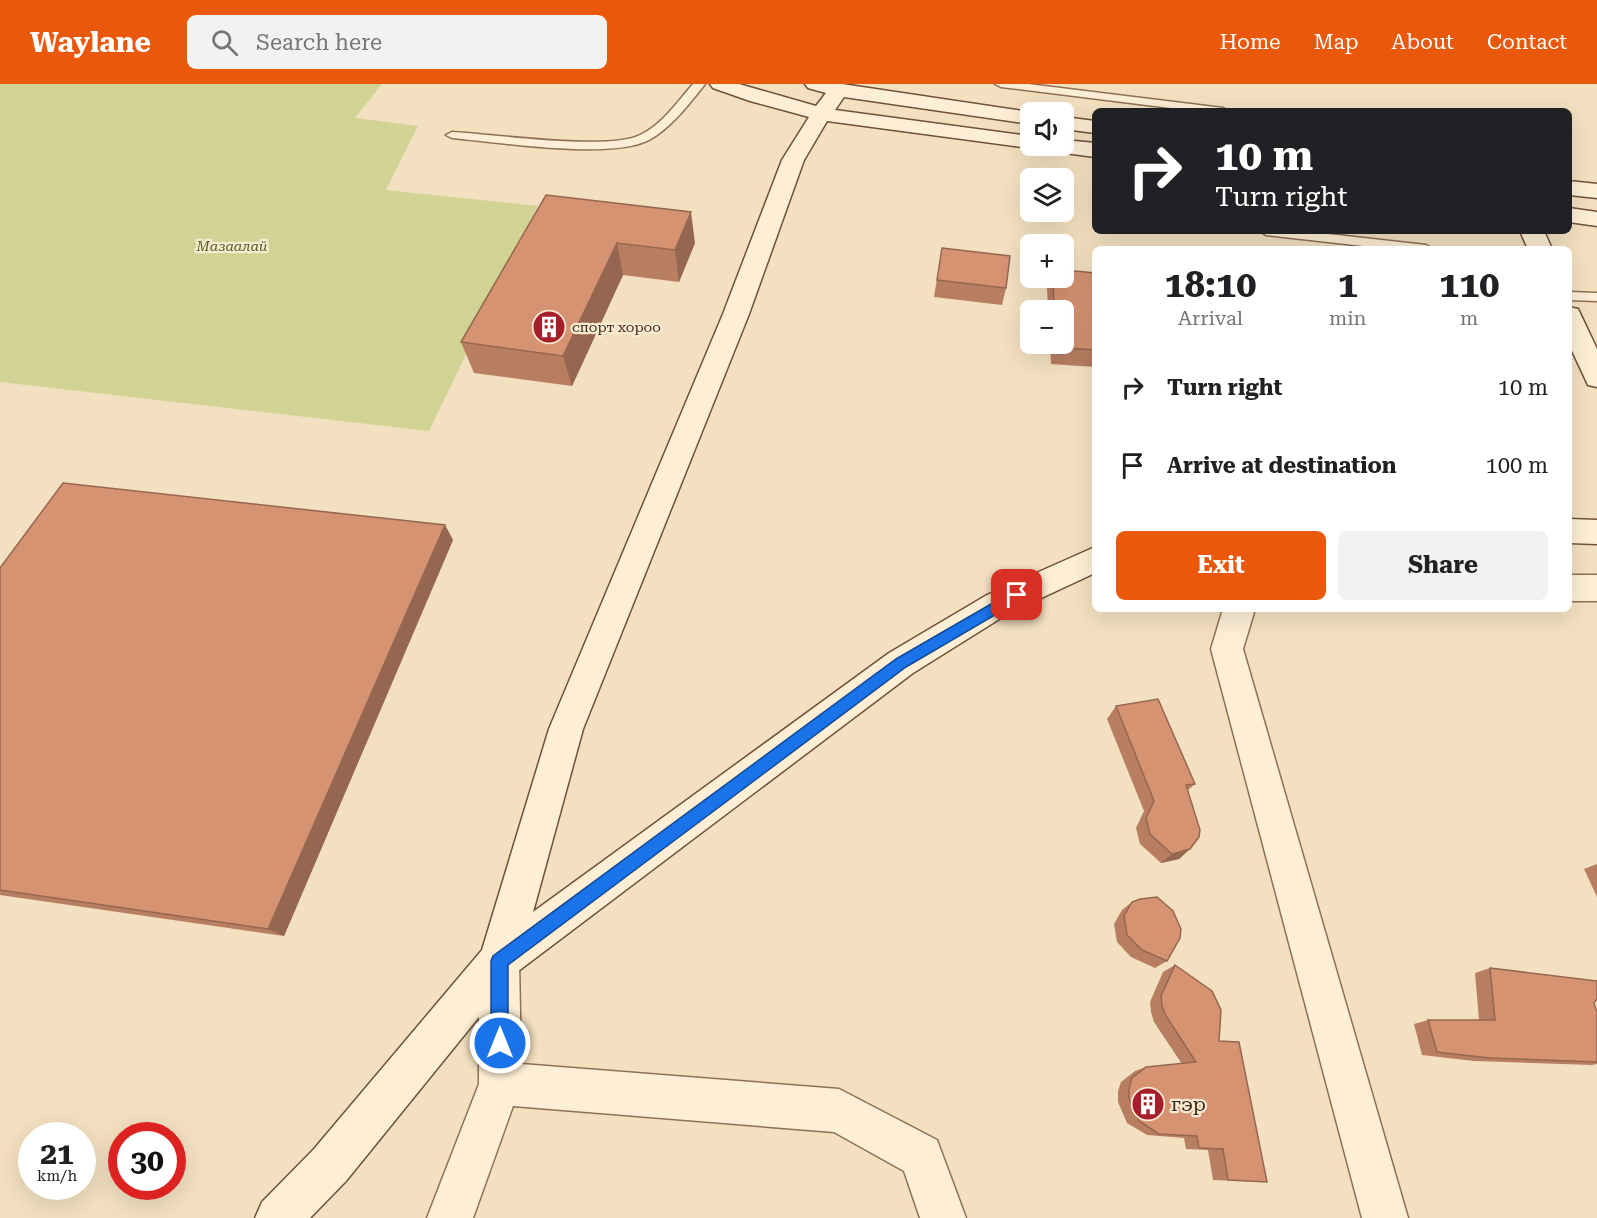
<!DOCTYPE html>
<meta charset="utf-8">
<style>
body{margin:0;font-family:"Roboto Serif",serif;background:#f2f2f2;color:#202124;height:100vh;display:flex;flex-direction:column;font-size:22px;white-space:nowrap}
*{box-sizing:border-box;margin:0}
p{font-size:20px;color:#757577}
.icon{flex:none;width:33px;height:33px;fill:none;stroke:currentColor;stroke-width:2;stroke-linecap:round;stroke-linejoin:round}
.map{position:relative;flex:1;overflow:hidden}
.panel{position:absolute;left:1092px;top:162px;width:480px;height:366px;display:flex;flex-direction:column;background:#fff;border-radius:9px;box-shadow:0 6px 24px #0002}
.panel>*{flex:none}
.hud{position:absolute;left:1092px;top:24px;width:480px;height:126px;border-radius:9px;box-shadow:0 6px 24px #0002;background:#202124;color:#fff;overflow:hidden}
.fabs{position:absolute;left:1020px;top:18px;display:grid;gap:12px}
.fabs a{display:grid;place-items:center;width:54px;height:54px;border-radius:9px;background:#fff;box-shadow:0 6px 24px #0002;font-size:30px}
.speed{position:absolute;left:18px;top:1038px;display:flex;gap:12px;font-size:30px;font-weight:700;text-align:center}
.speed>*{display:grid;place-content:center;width:78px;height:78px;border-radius:50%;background:#fff;box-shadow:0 6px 24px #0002;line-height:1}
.speed small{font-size:15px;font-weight:400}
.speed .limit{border:9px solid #d22;background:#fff;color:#111}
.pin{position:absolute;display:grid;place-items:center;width:51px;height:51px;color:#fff;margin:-26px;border-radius:12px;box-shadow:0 3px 9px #0006}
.me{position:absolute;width:66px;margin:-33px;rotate:0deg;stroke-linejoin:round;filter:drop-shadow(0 0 4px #0008)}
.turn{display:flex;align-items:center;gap:21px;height:126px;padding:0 24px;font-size:27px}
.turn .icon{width:78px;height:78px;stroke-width:2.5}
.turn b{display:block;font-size:42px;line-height:51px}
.eta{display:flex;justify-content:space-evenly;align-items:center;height:102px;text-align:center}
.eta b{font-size:36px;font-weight:700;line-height:42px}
.button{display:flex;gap:12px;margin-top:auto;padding:12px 24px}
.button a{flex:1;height:69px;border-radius:9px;background:#ea580c;color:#fff;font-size:24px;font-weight:700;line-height:69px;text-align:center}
.button a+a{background:#f2f2f2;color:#202124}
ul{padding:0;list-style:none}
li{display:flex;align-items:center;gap:18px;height:78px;padding:0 24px}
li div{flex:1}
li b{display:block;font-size:22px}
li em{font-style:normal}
header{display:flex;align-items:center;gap:36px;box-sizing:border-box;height:84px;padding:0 30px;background:#ea580c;color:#fff}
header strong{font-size:28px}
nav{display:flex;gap:33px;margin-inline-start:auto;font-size:21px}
.search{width:420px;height:54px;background:#f2f2f2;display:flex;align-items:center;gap:15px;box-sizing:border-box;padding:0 21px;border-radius:9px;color:#757577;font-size:22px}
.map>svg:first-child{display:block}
</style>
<header>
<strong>Waylane</strong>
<div class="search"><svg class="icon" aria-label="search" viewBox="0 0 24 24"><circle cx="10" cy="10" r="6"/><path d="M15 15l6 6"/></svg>Search here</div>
<nav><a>Home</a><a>Map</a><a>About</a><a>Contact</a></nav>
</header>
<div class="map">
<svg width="1597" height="1134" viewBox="0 0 1597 1134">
<rect width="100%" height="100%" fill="#f3e0c0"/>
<polygon fill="#d0d393" points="0,0 382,0 355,34 418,42 386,106 538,122 429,347 0,298"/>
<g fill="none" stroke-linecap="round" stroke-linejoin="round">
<defs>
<g id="lane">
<path d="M693,0H705C690,19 671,44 649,56C611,76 498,58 452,54L446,51L452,48C492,50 609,67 640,51C662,41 678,17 693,0Z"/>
<polygon points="995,0 1028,0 1223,24 1229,27 1195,27 1001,3"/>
<polygon points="1260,147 1301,147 1426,161 1433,165 1390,165 1266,151"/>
<polygon points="1569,208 1597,209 1597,217 1569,216"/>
</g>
<g id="street">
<rect x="1569" y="491" width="28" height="26"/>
<polygon points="1223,525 1255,525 1243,565 1408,1134 1362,1134 1211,565"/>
<polygon points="499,857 513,863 519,877 521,980 839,1005 937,1056 966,1134 920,1134 904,1087 834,1048 513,1022 473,1134 427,1134 479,1000 479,877 485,863"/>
</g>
<g id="secondary">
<polygon points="710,0 739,0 816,22 826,9 808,4 805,0 842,0 1030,28 1033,28 1030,28 1030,40 844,13 835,26 1030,52 1030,62 1038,62 1030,64 827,37 804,76 749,230 583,645 533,828 889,569 987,511 1095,463 1095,489 1009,529 913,589 513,891 346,1097 310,1134 255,1134 262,1118 314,1065 482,866 549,645 723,230 782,76 809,33 750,17 713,4"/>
<polygon points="1064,33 1095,37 1095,49 1064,45"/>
<polygon points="1064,56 1095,59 1095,73 1050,67 1047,62 1064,62"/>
<polygon points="1569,97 1597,100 1597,114 1569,111"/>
<polygon points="1569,124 1597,128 1597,142 1569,138"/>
<polygon points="1520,147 1544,147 1552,165 1528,165"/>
<polygon points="1569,223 1578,225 1597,265 1597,303 1588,301 1569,260"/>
<polygon points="1569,435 1597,436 1597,460 1569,459"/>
</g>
</defs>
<use href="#lane" stroke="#8f7056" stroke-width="3"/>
<use href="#street" stroke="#8f7056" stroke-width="3"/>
<use href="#secondary" stroke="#715039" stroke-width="3"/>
<use href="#lane" fill="#fdeed5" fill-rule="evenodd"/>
<use href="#street" fill="#fdeed5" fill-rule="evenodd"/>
<use href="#secondary" fill="#fdeed5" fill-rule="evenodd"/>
</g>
<g fill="#b87e62">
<polygon points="546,111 695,159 679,198 623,191 572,302 474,289 461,258"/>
<polygon points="942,164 1006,204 1002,221 934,213"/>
<polygon points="1095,189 1095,283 1051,280 1050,260 1064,260 1064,226 1048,226 1047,203 1050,194 1064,194"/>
<polygon points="445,441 453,456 284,852 0,811 0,484"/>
<polygon points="1116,622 1195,700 1188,706 1190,765 1179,775 1161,779 1140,760 1136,744 1144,727 1107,635"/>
<polygon points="1597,780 1597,813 1584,785"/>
<polygon points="1132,818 1167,877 1155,884 1131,873 1117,858 1114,840 1122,826"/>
<polygon points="1175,881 1219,957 1267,1098 1213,1096 1208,1066 1186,1065 1184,1054 1147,1051 1127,1039 1118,1018 1118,1007 1121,998 1135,987 1146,983 1182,980 1154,938 1151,928 1150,918 1163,888"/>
<polygon points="1490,884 1594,919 1597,928 1597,980 1592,981 1474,977 1422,971 1414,940 1428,936 1479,936 1475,889"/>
</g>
<g fill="#966750">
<polygon points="691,128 695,159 679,198 675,166"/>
<polygon points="617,159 623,191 572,302 563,272"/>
<polygon points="445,441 453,456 284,852 268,845"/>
<polygon points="1190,765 1179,775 1161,779 1172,770"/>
</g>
<g fill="#d69372" stroke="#966750" stroke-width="1.5">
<polygon points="546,111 691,128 675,166 617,159 563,272 461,258"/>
<polygon points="942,164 1010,172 1006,204 937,196"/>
<polygon points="1064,186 1095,189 1095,266 1056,263 1056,260 1064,260 1064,226 1054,226 1053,194 1064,194"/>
<polygon points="63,399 445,441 268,845 0,806 0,484"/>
<polygon points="1158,615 1195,700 1186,701 1200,746 1199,753 1190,765 1172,770 1150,750 1146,734 1154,717 1116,622"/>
<polygon points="1157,813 1173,827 1181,845 1180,854 1167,877 1142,866 1127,851 1124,832 1132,818 1140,815"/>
<polygon points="1175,881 1212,907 1221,926 1219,957 1239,958 1267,1098 1228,1096 1223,1065 1199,1064 1197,1052 1159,1050 1139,1037 1129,1015 1129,1004 1132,994 1146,983 1196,978 1166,932 1162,922 1161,912"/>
<polygon points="1490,884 1597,897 1597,915 1594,919 1597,928 1597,978 1490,974 1437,968 1428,936 1495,936"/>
</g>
<polygon fill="#1a73e8" stroke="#114b97" stroke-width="1.5" points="1017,505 1024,511 1022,515 906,583 508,881 508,959 506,965 500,968 494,965 491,959 491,877 493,872 896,575"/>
<defs>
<symbol id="building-disc" viewBox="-11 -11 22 22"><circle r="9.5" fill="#a51e2a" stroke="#f9ebd1"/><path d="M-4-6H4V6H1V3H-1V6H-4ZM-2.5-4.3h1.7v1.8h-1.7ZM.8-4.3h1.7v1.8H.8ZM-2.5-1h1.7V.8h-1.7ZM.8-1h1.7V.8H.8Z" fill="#fff"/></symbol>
</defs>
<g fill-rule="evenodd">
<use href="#building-disc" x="530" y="224" width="38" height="38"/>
<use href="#building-disc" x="1129" y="1001" width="38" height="38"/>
</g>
<g text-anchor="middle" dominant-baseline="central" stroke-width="4.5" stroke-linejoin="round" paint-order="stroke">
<g font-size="14" font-style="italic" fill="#515c20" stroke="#f9ebd1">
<text x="232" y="162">Мазаалай</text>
</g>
<g font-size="14" fill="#3d291c" stroke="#f9ebd1" text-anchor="start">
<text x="572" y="243">спорт хороо</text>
</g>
<g font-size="20" fill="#3d291c" stroke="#f9ebd1" text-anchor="start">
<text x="1171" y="1020">гэр</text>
</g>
</g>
</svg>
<div class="fabs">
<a><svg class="icon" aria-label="sound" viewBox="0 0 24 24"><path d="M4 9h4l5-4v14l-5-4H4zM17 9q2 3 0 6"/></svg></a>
<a><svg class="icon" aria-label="layers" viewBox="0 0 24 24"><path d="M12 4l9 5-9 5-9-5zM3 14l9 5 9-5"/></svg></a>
<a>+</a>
<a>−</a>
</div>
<div class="speed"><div>21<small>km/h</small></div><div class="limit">30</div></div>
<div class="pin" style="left:1017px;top:511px;background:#d93025"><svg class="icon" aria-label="arrive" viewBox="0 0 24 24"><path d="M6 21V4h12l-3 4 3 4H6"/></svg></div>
<svg class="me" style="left:500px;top:959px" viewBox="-20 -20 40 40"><circle r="17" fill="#1a73e8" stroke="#fff" stroke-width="3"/><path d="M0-11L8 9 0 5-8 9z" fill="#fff"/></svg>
<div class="hud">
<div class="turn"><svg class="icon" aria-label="right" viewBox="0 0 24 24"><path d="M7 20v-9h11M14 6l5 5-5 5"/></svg><div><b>10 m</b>Turn right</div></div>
</div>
<section class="panel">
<div class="eta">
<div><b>18:10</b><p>Arrival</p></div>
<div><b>1</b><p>min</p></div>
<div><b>110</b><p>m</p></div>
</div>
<ul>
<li><svg class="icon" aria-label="right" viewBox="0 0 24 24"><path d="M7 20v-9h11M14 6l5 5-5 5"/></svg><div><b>Turn right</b></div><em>10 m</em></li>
<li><svg class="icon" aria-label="arrive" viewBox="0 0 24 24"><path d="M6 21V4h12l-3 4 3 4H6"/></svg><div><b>Arrive at destination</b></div><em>100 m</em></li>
</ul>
<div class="button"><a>Exit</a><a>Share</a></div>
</section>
</div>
